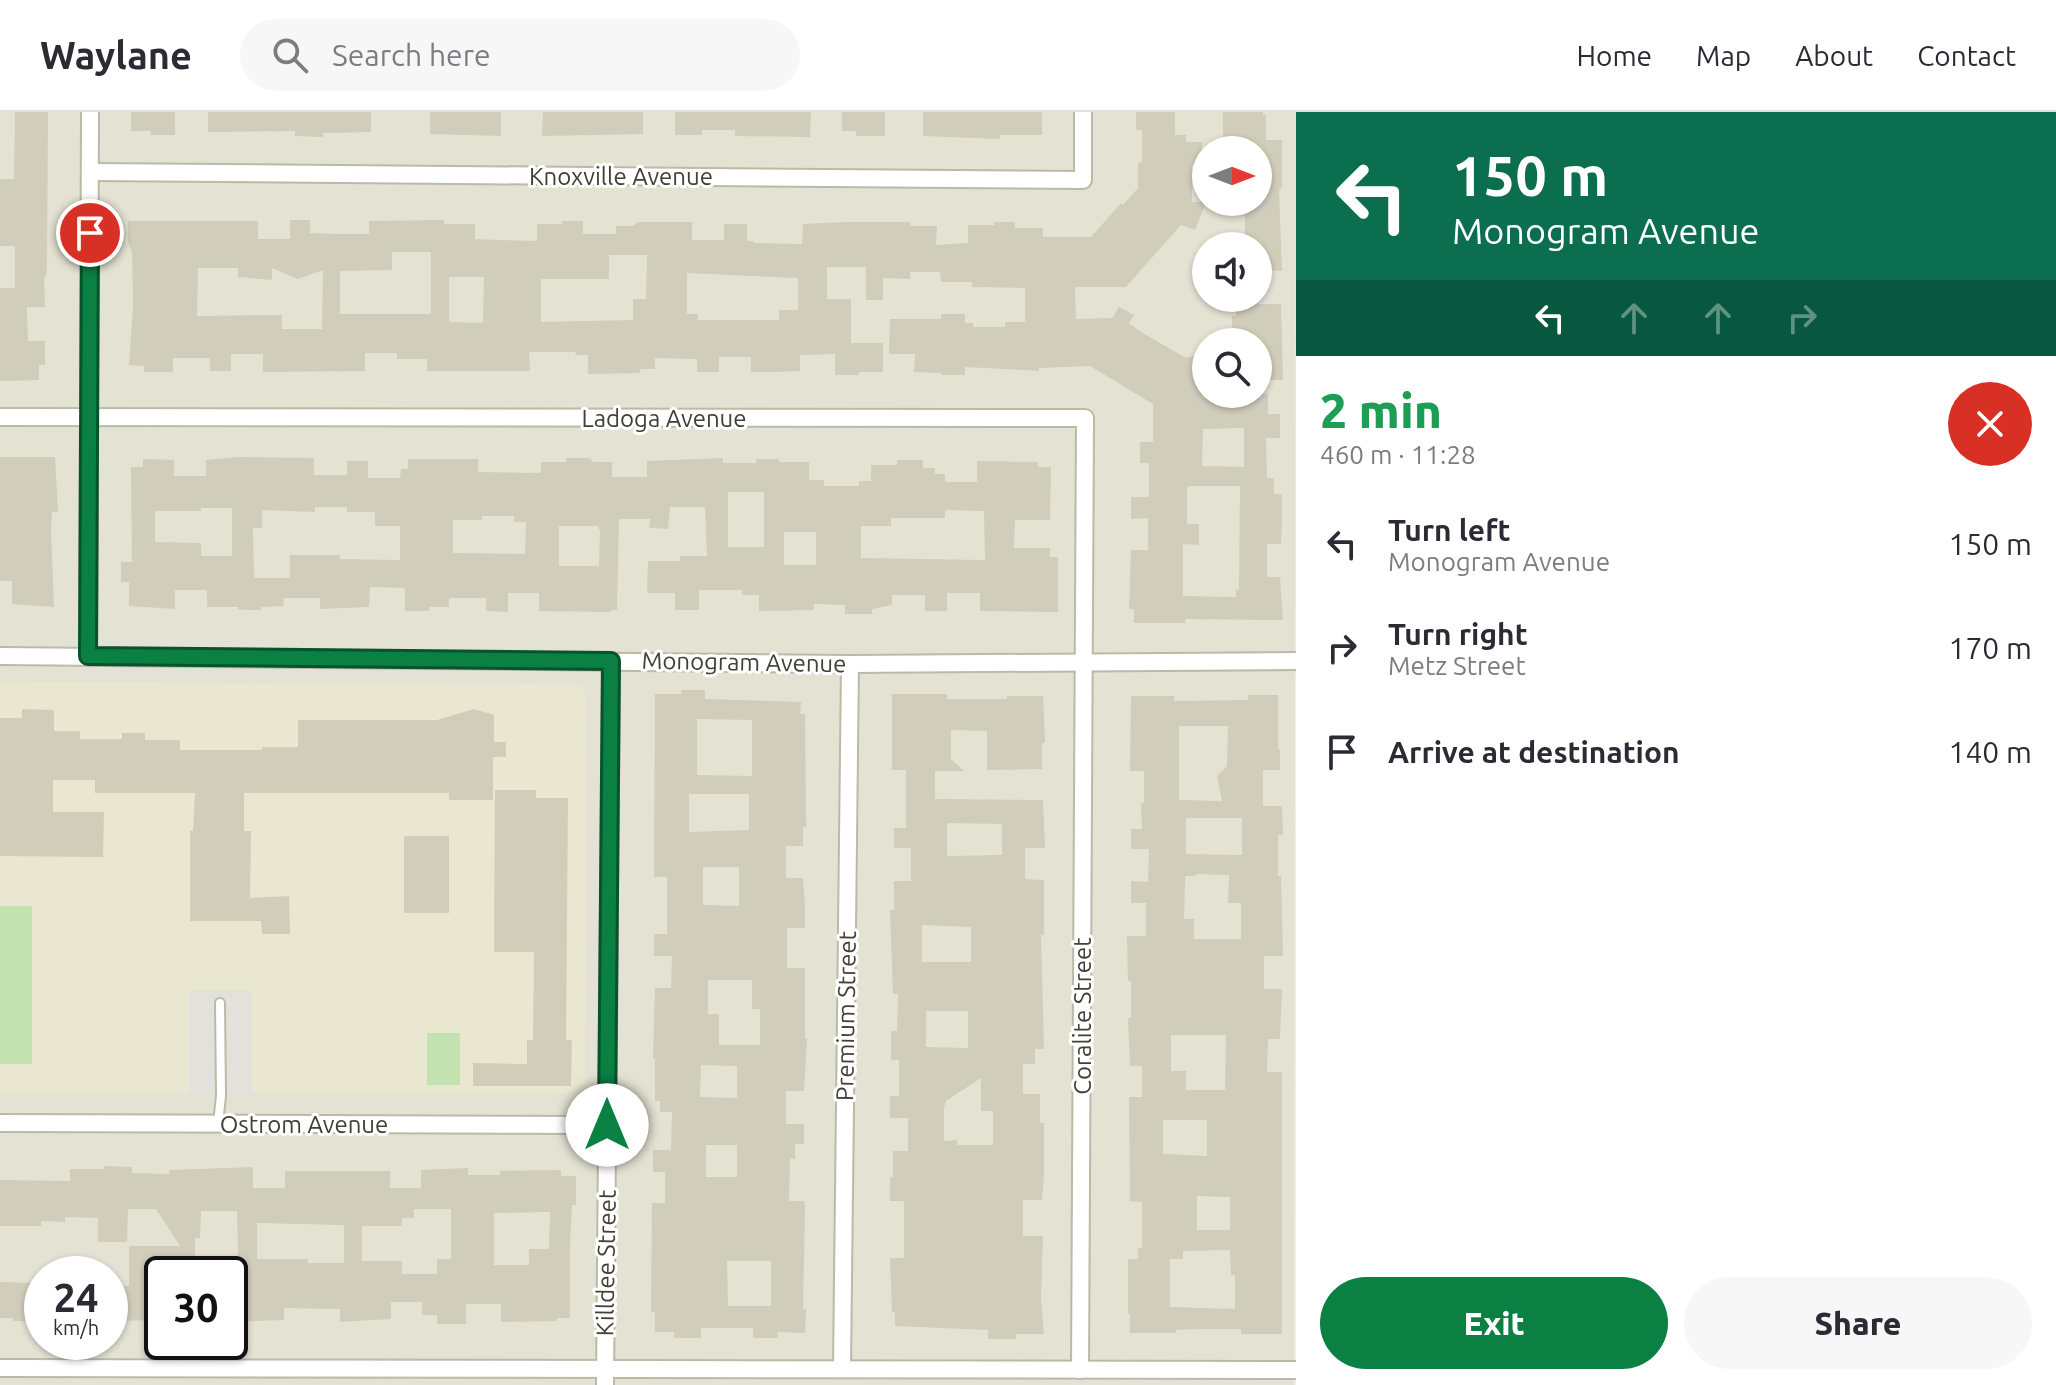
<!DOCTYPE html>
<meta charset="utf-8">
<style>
body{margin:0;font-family:Ubuntu,sans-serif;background:#f7f7f7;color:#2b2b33;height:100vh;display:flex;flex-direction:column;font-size:30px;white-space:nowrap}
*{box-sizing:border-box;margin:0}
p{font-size:26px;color:#7c7c81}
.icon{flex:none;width:44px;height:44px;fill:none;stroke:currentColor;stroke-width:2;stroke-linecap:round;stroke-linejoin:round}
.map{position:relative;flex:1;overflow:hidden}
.details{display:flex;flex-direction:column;background:#fff;width:760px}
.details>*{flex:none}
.guide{background:#0b6e4f;color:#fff;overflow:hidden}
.needle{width:52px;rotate:90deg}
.buttons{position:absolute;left:1192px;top:24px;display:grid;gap:16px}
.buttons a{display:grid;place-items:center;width:80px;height:80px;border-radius:50%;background:#fff;box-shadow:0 2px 6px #0004;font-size:40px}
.speed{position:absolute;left:24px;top:1144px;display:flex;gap:16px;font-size:40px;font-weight:700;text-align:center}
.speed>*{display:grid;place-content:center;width:104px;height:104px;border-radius:50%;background:#fff;box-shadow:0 2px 6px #0004;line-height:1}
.speed small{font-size:20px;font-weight:400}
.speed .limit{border:4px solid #111;border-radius:12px;background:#fff;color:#111}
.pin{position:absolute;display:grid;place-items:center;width:68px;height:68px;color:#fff;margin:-34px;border:4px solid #fff;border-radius:50%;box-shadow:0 2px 8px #0007}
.me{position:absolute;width:88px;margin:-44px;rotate:0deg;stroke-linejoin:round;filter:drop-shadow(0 0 6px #0008)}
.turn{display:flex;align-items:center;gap:28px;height:168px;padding:0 24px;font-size:36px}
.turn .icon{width:104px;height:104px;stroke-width:2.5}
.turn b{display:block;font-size:56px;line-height:68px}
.lanes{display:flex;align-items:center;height:76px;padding:0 24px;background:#0003;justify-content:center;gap:40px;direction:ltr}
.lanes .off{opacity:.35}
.round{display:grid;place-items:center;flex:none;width:84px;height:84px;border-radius:42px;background:#f7f7f7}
.summary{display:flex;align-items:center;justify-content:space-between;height:136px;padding:0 24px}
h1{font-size:48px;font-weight:800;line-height:60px;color:#1e9e55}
.button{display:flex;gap:16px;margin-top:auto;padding:16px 24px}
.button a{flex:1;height:92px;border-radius:48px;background:#0b8043;color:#fff;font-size:32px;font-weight:800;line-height:92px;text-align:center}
.button a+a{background:#f7f7f7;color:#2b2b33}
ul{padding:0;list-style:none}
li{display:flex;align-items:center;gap:24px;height:104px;padding:0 24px}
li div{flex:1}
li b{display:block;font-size:30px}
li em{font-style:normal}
header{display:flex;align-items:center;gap:48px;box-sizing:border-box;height:112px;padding:0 40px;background:#fff;border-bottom:2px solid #e1e1e2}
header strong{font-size:38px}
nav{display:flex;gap:44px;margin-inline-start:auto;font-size:28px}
.search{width:560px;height:72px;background:#f7f7f7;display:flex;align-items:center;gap:20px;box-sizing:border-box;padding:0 28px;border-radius:44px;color:#7c7c81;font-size:30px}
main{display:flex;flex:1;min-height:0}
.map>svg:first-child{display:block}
</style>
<header>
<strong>Waylane</strong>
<div class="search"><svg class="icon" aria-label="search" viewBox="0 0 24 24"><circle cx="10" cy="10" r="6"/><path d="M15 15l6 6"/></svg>Search here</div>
<nav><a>Home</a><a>Map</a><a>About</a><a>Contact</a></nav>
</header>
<main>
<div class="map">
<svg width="1296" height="1273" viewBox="0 0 1296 1273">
<rect width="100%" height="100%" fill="#f1efe4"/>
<path fill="#e4e2d3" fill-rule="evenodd" d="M0,0H1296L1294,1273H0V981H571L586,583L580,573L0,571ZM1206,38H1258V90H1206ZM1206,134H1258V186H1206ZM1206,230H1258V282H1206ZM42,1162H110V1230H42ZM162,1162H230V1230H162Z"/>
<polygon fill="#e9e7cf" points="0,571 581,573 586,583 585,970 571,981 0,981"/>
<g fill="#c2e2b0">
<rect x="0" y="794" width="32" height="158"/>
<rect x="427" y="921" width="33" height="52"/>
</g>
<rect fill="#e2e1dc" x="189" y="878" width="63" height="103"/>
<g fill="#d1cdbb" fill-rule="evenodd">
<polygon points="15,0 48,0 47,153 46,165 44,165 45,195 27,195 28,229 45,229 45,253 39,253 39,268 0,269 0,176 15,176 15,134 0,134 0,67 14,67"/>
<polygon points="131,0 175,0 175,23 151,23 151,19 131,19"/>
<polygon points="208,0 371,0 371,20 323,21 323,25 295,24 295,19 208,20"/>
<polygon points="430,0 501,0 501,24 430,22"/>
<polygon points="543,0 643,0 643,22 542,24"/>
<polygon points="675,0 811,0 810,25 735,24 735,18 702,18 702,23 675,23"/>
<polygon points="842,0 885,0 885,24 856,24 856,19 842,19"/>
<polygon points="923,0 1042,0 1042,23 1000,23 1000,27 923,24"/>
<path d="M1136,0H1175V23H1186V30H1202V53H1192V90H1206L1195,118L1181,113L1126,175H1075L1076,207L1112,206L1119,195L1134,203L1129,211L1141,220L1186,246L1194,244L1206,275V282H1268V302H1280V326H1266L1267,366H1274V382H1282V406L1281,432H1267V465H1280L1283,508L1185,507V511H1134V497H1129L1131,438H1148V406L1131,407V385H1149V351H1140V330H1153V292L1090,254L1039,256V259L965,255V263H941V261L914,260L915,242H889L890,207H941V202H965V211H973V215H1005V210H1025V176L972,175V170H941L940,160H910V167L883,166V188H866V155H827V187H851V231H883V260H859V263H835V242L800,243V259L774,260H751V245H719V260H697V247L655,246V257H640V261L588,262V243H575L576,240H529L530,259H427V247H397V241H365V259L263,260V242H231V259H210V246H173V260H144V254L129,253L133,194L132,140L128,131V109H258V127H290V108H310V121L336,122H369V109L444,108V112H475V127L500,128L537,129V112H562V109H583V122H616V114H633L638,110H692V128H724V112H747V129H754L753,131L802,132L803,112L846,110H910V114H937L936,133L968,131V113H994V110H1015V116H1043V125H1091L1121,91L1123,93L1138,76V51L1142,50V18H1136ZM392,140H431V202H340V159L392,158ZM609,143H647L646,187H633V208L541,210V167H609ZM198,156H238V165L272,168V156L298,167L323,158L322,217H282V203L197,204ZM687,161L798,166V198H779V208H698V202H687ZM449,165H484L483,211L449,210ZM1244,316V355L1202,354L1203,317ZM1193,374H1240L1239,478L1236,477V485L1183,484V432L1199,433V412H1187V375Z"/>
<polygon points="1223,0 1263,0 1263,3 1266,3 1266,28 1282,28 1282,75 1279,78 1282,159 1258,158 1258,131 1245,130 1245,90 1258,90 1258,38 1223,38"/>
<polygon points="1239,192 1281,192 1283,268 1258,268 1258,230 1245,230 1245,222 1232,222 1232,204 1236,204 1235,194"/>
<polygon points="0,345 55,345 58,400 52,400 51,417 54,495 12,492 12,469 0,469"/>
<path d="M238,345L314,346V363H347V349H368V366H400L401,357H408V347H478V360L541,361V350H566V346H590L593,350H612V365H647V349L723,346V351H756V347H779V350H809V368H824V374H859V369H871V353H897V348H923V356H935V362H945V370H977V349L1038,350V355H1051L1050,408H1015L1014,436H1050V445H1058V500L980,499V481H947V499H925V483H892V493L872,497V502H845V493L814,492V498L759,499V483H742V478H699V498H675V481H647L648,449H680V444H707L705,395H670L668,417L649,416L650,407H619L617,498H611V500L539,499V481H508V500L486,499V486H449V495H430L429,499H405V476L370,475L369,495L320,497V486H284L283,494L261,495V498H245L238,497V495H207V478H175V497L129,494V470H121V450H132L131,355H143V347L174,348V364H206V348ZM728,380H764V435H728ZM315,395H347V400H375V414H400V448L340,447V443H290V466H254L253,416H262V398L315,400ZM201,396H232V444H201V431L155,430V399H201ZM945,398L984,399L985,448L861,446V414H891V406H945ZM482,404H514V410H526L525,442L453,441V408H482ZM559,414H598L600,419L599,454H559ZM784,420H816V453H784Z"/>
<path d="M681,578H705V587L801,590L800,602H805L806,715H803V734H786V766H803L805,795V816H787V856H805V927H807L804,979H786V1012H804V1032H795V1047L790,1046L789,1089H804L805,1095L803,1197H806L805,1221L778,1220V1226H753V1216H701V1226H674V1220H655V1200H651L652,1091H665V1060H653V1038H671L672,1000H660V989H655V947H653L655,876H671L672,844H654V822H667V765H654L655,582H681ZM697,607L752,608V664L697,663ZM689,682H749V718L689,720ZM703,755H739V794L703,793ZM708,868H752V897H760V933H719V902H708ZM701,953L737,954V986L700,985ZM706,1033H737V1065H706ZM727,1149H771V1194H728Z"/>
<path d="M892,582H947V587H1007V584H1043L1045,631H1042V657L987,658V619L951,618V647L964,659H935V687L1043,688L1045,736H1025V767L1044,768V823H1041L1044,937H1035V952H1023V982H1040V1011H1044V1062L1042,1088H1023V1124H1043L1041,1187L1044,1222H1016V1227H988V1218L895,1214V1200H892L890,1146H904V1089H890V1065H893V1039H908V1006H890V984H899V948H891V919H897L898,882H893L890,798H894V769H911V736H894V716H906V658H892ZM947,711L1002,712V743L947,744ZM922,813L971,815V850H922ZM926,899H968V936L926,935ZM981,966V999H993V1033H957V1028L944,1029V996L946,989Z"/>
<path d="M1248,583H1278V637H1280V658H1263V694H1282L1283,723H1278V764H1281L1283,844H1264V877H1282L1280,927H1268L1267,960H1282V1222H1241V1217H1201L1176,1218V1221H1130V1202H1128V1147H1138V1136H1142V1090L1130,1089L1129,985H1142V954H1130L1128,906H1131V869H1128L1127,824H1146V791H1131V769L1148,770L1149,737H1131V717H1142L1141,692L1144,690V659H1130L1131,584H1174V589L1248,588ZM1179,614H1228L1227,654L1217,664L1222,689L1179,688ZM1186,706H1242V743L1186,742ZM1196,762L1229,763L1228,791H1241V827H1194V807H1184L1185,772V764H1196ZM1171,923H1226L1225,978H1186V959H1171ZM1163,1008H1207V1044L1163,1042ZM1197,1084L1230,1085V1118H1197ZM1230,1138L1231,1163H1235V1197L1170,1195V1147H1183V1139Z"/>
<polygon points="22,597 54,598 54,619 80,619 80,627 122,627 122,621 145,621 145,628 180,628 180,638 262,638 262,635 298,635 298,608 437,608 474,597 494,603 494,630 506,630 506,645 493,645 493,688 449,688 449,681 244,681 244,719 251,719 250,786 289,784 290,822 262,822 261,809 190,809 190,719 193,719 195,681 95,681 95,668 53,668 53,700 104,700 103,745 0,744 0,606 22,606"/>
<polygon points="495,678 536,678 536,686 568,686 566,928 572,928 571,974 473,974 473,951 527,952 527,928 533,928 534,840 494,840"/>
<rect x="404" y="724" width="45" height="77"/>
<path d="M104,1054L132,1055V1061L169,1062V1058L253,1055V1076H285V1059H390V1076H421V1058L468,1056V1063H500V1059L561,1058V1064H576V1093H572L570,1131V1206H557V1209L501,1210V1192H466V1212H437V1203H422V1190H391V1207L340,1210V1197L284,1196V1208L230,1210V1175H239L237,1099H201L200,1126H195V1162H162V1208L111,1209L110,1174H129V1134H180L156,1097H128L127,1130H98V1106L65,1105V1110L41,1109V1114H0V1068L70,1069V1057H103ZM414,1097H451V1147H437V1162H402V1149H362V1114H402V1106H414ZM550,1100L549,1137H529V1153H494V1101ZM257,1111L344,1113V1151H308V1147H257Z"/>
<polygon points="0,1170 40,1171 40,1209 13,1209 13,1206 0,1206"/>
</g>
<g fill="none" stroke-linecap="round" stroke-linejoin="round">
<defs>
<polyline id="service" points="218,1012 221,984 220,891"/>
<g id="minor">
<polyline points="90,60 1083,68 1083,0"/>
<polyline points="0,305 1085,306 1080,1258"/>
<polyline points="0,544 850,552 1296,549"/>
<polyline points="88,544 90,0"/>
<polyline points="0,1011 607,1013"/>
<polyline points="0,1256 1296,1258"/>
<polyline points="842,1256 850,552"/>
<polyline points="605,1273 611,549"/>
</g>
</defs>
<use href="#service" stroke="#bbb9a8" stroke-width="12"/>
<use href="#minor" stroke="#bbb9a8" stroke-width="20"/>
<use href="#service" stroke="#fff" stroke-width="8"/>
<use href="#minor" stroke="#fff" stroke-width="16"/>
</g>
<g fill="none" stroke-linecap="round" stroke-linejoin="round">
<defs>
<polyline id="route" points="90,121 88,544 611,549 607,1013"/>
</defs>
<use href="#route" stroke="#07532c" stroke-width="20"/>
<use href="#route" stroke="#0b8043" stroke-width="14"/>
</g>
<g text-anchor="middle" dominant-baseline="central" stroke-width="6" stroke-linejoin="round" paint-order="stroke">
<g font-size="24" fill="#424035" stroke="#fff">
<text x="621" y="64">Knoxville Avenue</text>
<text x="664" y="306">Ladoga Avenue</text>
<text transform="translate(744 550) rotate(1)">Monogram Avenue</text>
<text transform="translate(846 904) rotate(-89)">Premium Street</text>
<text transform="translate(1082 904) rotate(-90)">Coralite Street</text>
<text x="304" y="1012">Ostrom Avenue</text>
<text transform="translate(606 1151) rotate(-89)">Killdee Street</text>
</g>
</g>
</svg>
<div class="buttons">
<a><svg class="needle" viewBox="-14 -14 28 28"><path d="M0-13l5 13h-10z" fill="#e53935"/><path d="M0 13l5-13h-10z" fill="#7c7c81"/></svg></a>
<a><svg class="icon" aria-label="sound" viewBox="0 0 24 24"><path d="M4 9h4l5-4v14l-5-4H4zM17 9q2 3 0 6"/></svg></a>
<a><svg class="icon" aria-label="search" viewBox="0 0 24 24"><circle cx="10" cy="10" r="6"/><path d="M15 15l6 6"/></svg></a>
</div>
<div class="speed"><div>24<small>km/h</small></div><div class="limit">30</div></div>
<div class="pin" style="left:90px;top:121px;background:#d93025"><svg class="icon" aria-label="arrive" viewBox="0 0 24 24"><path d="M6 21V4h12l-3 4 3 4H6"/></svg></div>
<svg class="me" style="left:607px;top:1013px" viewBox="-20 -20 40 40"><circle r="19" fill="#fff"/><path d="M0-13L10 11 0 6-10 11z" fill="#0b8043"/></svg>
</div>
<section class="details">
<div class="guide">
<div class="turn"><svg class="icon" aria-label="left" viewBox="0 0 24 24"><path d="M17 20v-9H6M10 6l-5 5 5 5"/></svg><div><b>150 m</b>Monogram Avenue</div></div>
<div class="lanes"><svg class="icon" aria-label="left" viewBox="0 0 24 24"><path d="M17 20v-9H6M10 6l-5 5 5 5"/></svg><svg class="icon off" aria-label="ahead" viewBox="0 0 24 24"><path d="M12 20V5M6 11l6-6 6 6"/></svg><svg class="icon off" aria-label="ahead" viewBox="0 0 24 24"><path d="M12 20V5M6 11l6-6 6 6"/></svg><svg class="icon off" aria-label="right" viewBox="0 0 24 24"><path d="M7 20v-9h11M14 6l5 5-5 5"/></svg></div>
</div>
<div class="summary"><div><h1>2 min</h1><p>460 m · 11:28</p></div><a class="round" style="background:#d93025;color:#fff"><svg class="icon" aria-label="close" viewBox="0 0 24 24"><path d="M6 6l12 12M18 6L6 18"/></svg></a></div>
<ul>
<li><svg class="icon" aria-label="left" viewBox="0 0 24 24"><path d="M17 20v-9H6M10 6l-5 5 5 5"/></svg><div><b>Turn left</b><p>Monogram Avenue</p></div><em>150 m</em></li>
<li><svg class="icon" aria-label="right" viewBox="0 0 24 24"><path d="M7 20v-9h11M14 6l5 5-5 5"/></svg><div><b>Turn right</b><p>Metz Street</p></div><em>170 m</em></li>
<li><svg class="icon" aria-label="arrive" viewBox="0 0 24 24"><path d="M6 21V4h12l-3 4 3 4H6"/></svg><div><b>Arrive at destination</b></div><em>140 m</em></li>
</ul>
<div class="button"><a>Exit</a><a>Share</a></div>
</section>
</main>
